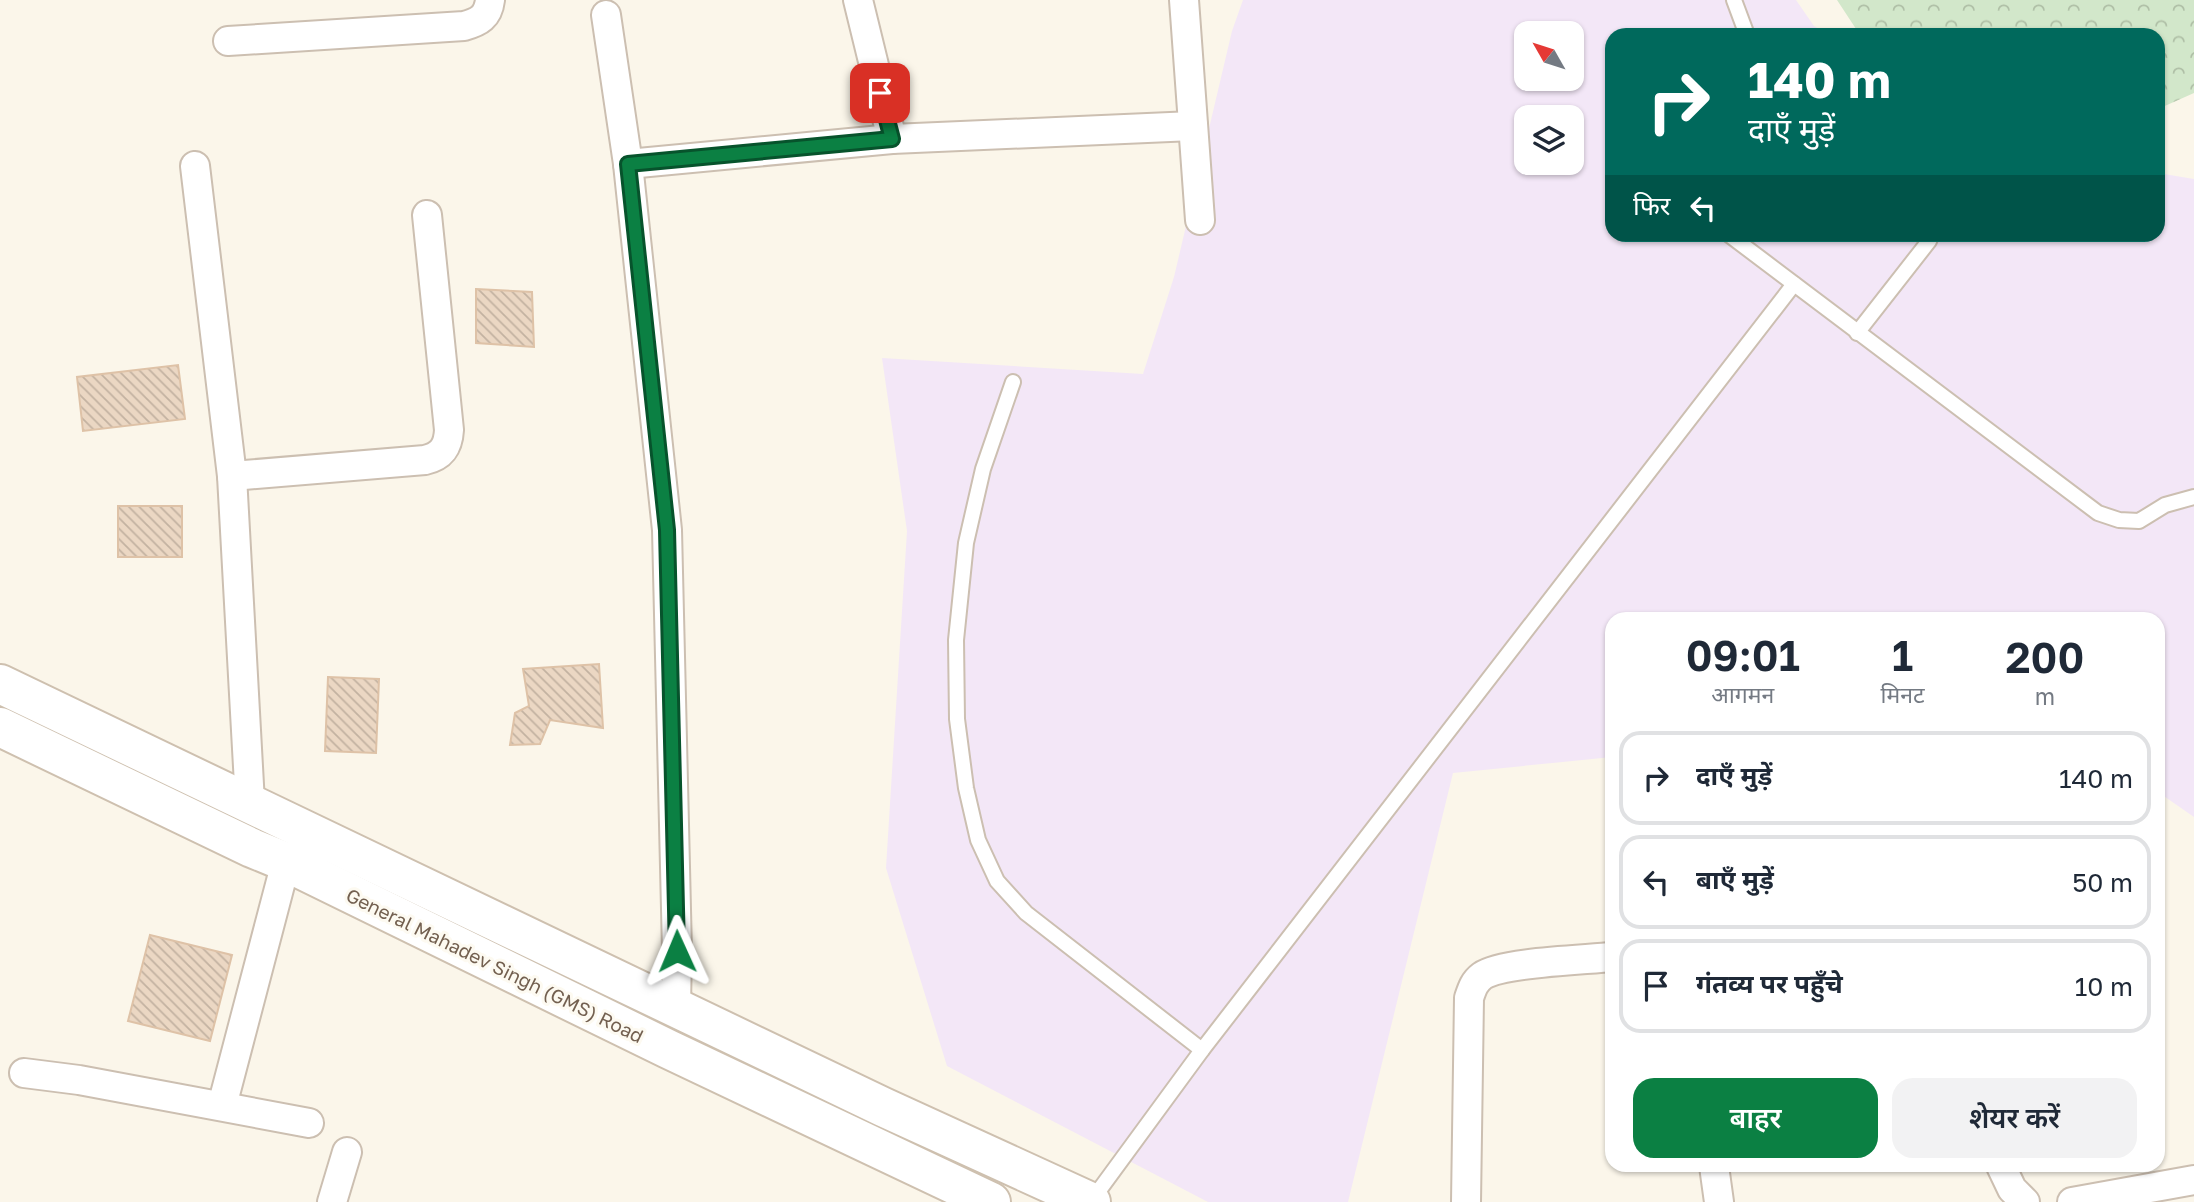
<!DOCTYPE html>
<html lang="hi">
<meta charset="utf-8">
<style>
body{margin:0;font-family:"Golos Text","Noto Sans Devanagari",sans-serif;background:#f2f2f3;color:#1f2937;height:100vh;display:flex;flex-direction:column;font-size:26px;white-space:nowrap}
*{box-sizing:border-box;margin:0}
p{font-size:23px;color:#747a83}
.icon{flex:none;width:38px;height:38px;fill:none;stroke:currentColor;stroke-width:2;stroke-linecap:round;stroke-linejoin:round}
.map{position:relative;flex:1;overflow:hidden}
.details{position:absolute;left:1605px;top:612px;width:560px;height:560px;display:flex;flex-direction:column;background:#fff;border-radius:21px;box-shadow:0 2px 5px #0004}
.details>*{flex:none}
.hud{position:absolute;left:1605px;top:28px;width:560px;height:214px;border-radius:21px;box-shadow:0 2px 5px #0004;background:#00695c;color:#fff;overflow:hidden}
.needle{width:46px;rotate:309deg}
.tools{position:absolute;left:1514px;top:21px;display:grid;gap:14px}
.tools a{display:grid;place-items:center;width:70px;height:70px;border-radius:14px;background:#fff;box-shadow:0 2px 5px #0004;font-size:35px}
.pin{position:absolute;display:grid;place-items:center;width:60px;height:60px;color:#fff;margin:-30px;border-radius:14px;box-shadow:0 4px 10px #0006}
.me{position:absolute;width:77px;margin:-38px;rotate:359deg;stroke-linejoin:round;filter:drop-shadow(0 0 5px #0008)}
.turn{display:flex;align-items:center;gap:24px;height:147px;padding:0 28px;font-size:32px}
.turn .icon{width:91px;height:91px;stroke-width:2.5}
.turn b{display:block;font-size:49px;line-height:60px}
.then{display:flex;align-items:center;height:66px;padding:0 28px;background:#0003;gap:14px;font-size:26px}
.eta{display:flex;justify-content:space-evenly;align-items:center;height:119px;text-align:center}
.eta b{font-size:42px;font-weight:600;line-height:49px}
.primary-button{display:flex;gap:14px;margin-top:auto;padding:14px 28px}
.primary-button a{flex:1;height:80px;border-radius:21px;background:#0b8043;color:#fff;font-size:28px;font-weight:600;line-height:80px;text-align:center}
.primary-button a+a{background:#f2f2f3;color:#1f2937}
ul{padding:0;list-style:none}
li{display:flex;align-items:center;gap:21px;height:94px;margin:0 14px 10px;padding:0 14px;border:4px solid #e0e1e3;border-radius:21px}
li div{flex:1}
li b{display:block;font-size:26px}
li em{font-style:normal}
.map>svg:first-child{display:block}
</style>
<div class="map">
<svg width="2194" height="1202" viewBox="0 0 2194 1202">
<defs>
<pattern id="forest-crowns" width="20" height="18" patternUnits="userSpaceOnUse" patternTransform="scale(1.75)"><rect width="20" height="18" fill="#d2e7ca"/><path d="M2 6a3 3 0 1 1 6 0M12 15a3 3 0 1 1 6 0" fill="none" stroke="#afbfa6"/></pattern>
<pattern id="building-back-hatch" width="6" height="6" patternUnits="userSpaceOnUse" patternTransform="scale(1.75)"><rect width="6" height="6" fill="#ebd7c3"/><path d="M-1 5l2 2M0 0l6 6M5-1l2 2" fill="none" stroke="#c3b2a1"/></pattern>
</defs>
<rect width="100%" height="100%" fill="#fbf6ea"/>
<path fill="#f3e7f7" fill-rule="evenodd" d="M1243,0H1796L1814,26L1828,35H1612V234H2158V173L2194,179V817L2158,792V620H1612V757L1453,773L1348,1202H1208L947,1066L886,868L907,531L882,358L1143,374L1174,277L1232,31ZM1526,33H1572V79H1526ZM1526,117H1572V163H1526Z"/>
<polygon fill="url(#forest-crowns)" points="1837,0 2194,0 2194,93 2158,109 2158,35 1860,35"/>
<g fill="url(#building-back-hatch)" stroke="#dec2a7" stroke-width="2">
<polygon points="476,289 532,292 534,347 476,343"/>
<polygon points="178,365 185,419 83,431 77,377"/>
<rect x="118" y="506" width="64" height="51"/>
<polygon points="599,664 603,728 550,720 540,744 510,745 515,713 529,706 523,669"/>
<polygon points="328,677 379,679 376,753 325,751"/>
<polygon points="150,935 232,955 210,1041 128,1021"/>
</g>
<g fill="none" stroke-linecap="round" stroke-linejoin="round">
<defs>
<g id="lane">
<polyline points="1734,0 1747,35"/>
<polyline points="1728,234 2098,513 2119,520 2139,521 2165,505 2194,497"/>
<polyline points="1857,333 1929,241 1932,234"/>
<polyline points="1013,382 983,469 966,543 956,640 957,719 966,788 978,840 997,881 1026,913 1202,1050"/>
<polyline points="1092,1200 1202,1050 1794,284"/>
</g>
<g id="street">
<polyline points="858,0 892,139"/>
<polyline points="1184,0 1200,220"/>
<polyline points="606,15 628,164 667,530 677,951 676,1007"/>
<path d="M228,41L464,26C479,22 488,17 490,0"/>
<polyline points="628,164 892,139 1193,126"/>
<polyline points="195,166 232,476 250,803"/>
<path d="M232,476L425,460C442,456 448,447 449,430L427,215"/>
<polyline points="24,1073 79,1080 309,1123"/>
<polyline points="222,1106 286,862"/>
<polyline points="1714,1166 1719,1202"/>
<polyline points="2001,1166 2012,1189 2025,1202"/>
<polyline points="332,1202 347,1152"/>
<path d="M1466,1202L1469,998C1472,989 1474,982 1482,976C1502,962 1584,960 1612,957"/>
<polyline points="2072,1202 2194,1180"/>
</g>
<g id="secondary">
<polyline points="0,684 883,1107 1091,1202"/>
<polyline points="0,727 252,848 286,862 668,1049 991,1202"/>
</g>
</defs>
<use href="#lane" stroke="#ccbfb1" stroke-width="18"/>
<use href="#street" stroke="#ccbfb1" stroke-width="32"/>
<use href="#secondary" stroke="#cec0af" stroke-width="42"/>
<use href="#lane" stroke="#fff" stroke-width="14"/>
<use href="#street" stroke="#fff" stroke-width="28"/>
<use href="#secondary" stroke="#fff" stroke-width="38"/>
</g>
<g fill="none" stroke-linecap="round" stroke-linejoin="round">
<defs>
<polyline id="route" points="677,951 667,530 628,164 892,139 880,93"/>
</defs>
<use href="#route" stroke="#07532c" stroke-width="18"/>
<use href="#route" stroke="#0b8043" stroke-width="12"/>
</g>
<g text-anchor="middle" dominant-baseline="central" stroke-width="6" stroke-linejoin="round" paint-order="stroke">
<g font-size="19" fill="#736050" stroke="#fdfaf1">
<text transform="translate(495 965) rotate(26)">General Mahadev Singh (GMS) Road</text>
</g>
</g>
</svg>
<div class="tools">
<a><svg class="needle" viewBox="-14 -14 28 28"><path d="M0-13l5 13h-10z" fill="#e53935"/><path d="M0 13l5-13h-10z" fill="#747a83"/></svg></a>
<a><svg class="icon" aria-label="layers" viewBox="0 0 24 24"><path d="M12 4l9 5-9 5-9-5zM3 14l9 5 9-5"/></svg></a>
</div>
<div class="pin" style="left:880px;top:93px;background:#d93025"><svg class="icon" aria-label="arrive" viewBox="0 0 24 24"><path d="M6 21V4h12l-3 4 3 4H6"/></svg></div>
<svg class="me" style="left:677px;top:951px" viewBox="-20 -20 40 40"><path d="M0-17L14 15 0 8-14 15z" fill="#0b8043" stroke="#fff" stroke-width="4"/></svg>
<div class="hud">
<div class="turn"><svg class="icon" aria-label="right" viewBox="0 0 24 24"><path d="M7 20v-9h11M14 6l5 5-5 5"/></svg><div><b>140 m</b>दाएँ मुड़ें</div></div>
<div class="then">फिर<svg class="icon" aria-label="left" viewBox="0 0 24 24"><path d="M17 20v-9H6M10 6l-5 5 5 5"/></svg></div>
</div>
<section class="details">
<div class="eta">
<div><b>09:01</b><p>आगमन</p></div>
<div><b>1</b><p>मिनट</p></div>
<div><b>200</b><p>m</p></div>
</div>
<ul>
<li><svg class="icon" aria-label="right" viewBox="0 0 24 24"><path d="M7 20v-9h11M14 6l5 5-5 5"/></svg><div><b>दाएँ मुड़ें</b></div><em>140 m</em></li>
<li><svg class="icon" aria-label="left" viewBox="0 0 24 24"><path d="M17 20v-9H6M10 6l-5 5 5 5"/></svg><div><b>बाएँ मुड़ें</b></div><em>50 m</em></li>
<li><svg class="icon" aria-label="arrive" viewBox="0 0 24 24"><path d="M6 21V4h12l-3 4 3 4H6"/></svg><div><b>गंतव्य पर पहुँचे</b></div><em>10 m</em></li>
</ul>
<div class="primary-button"><a>बाहर</a><a>शेयर करें</a></div>
</section>
</div>
